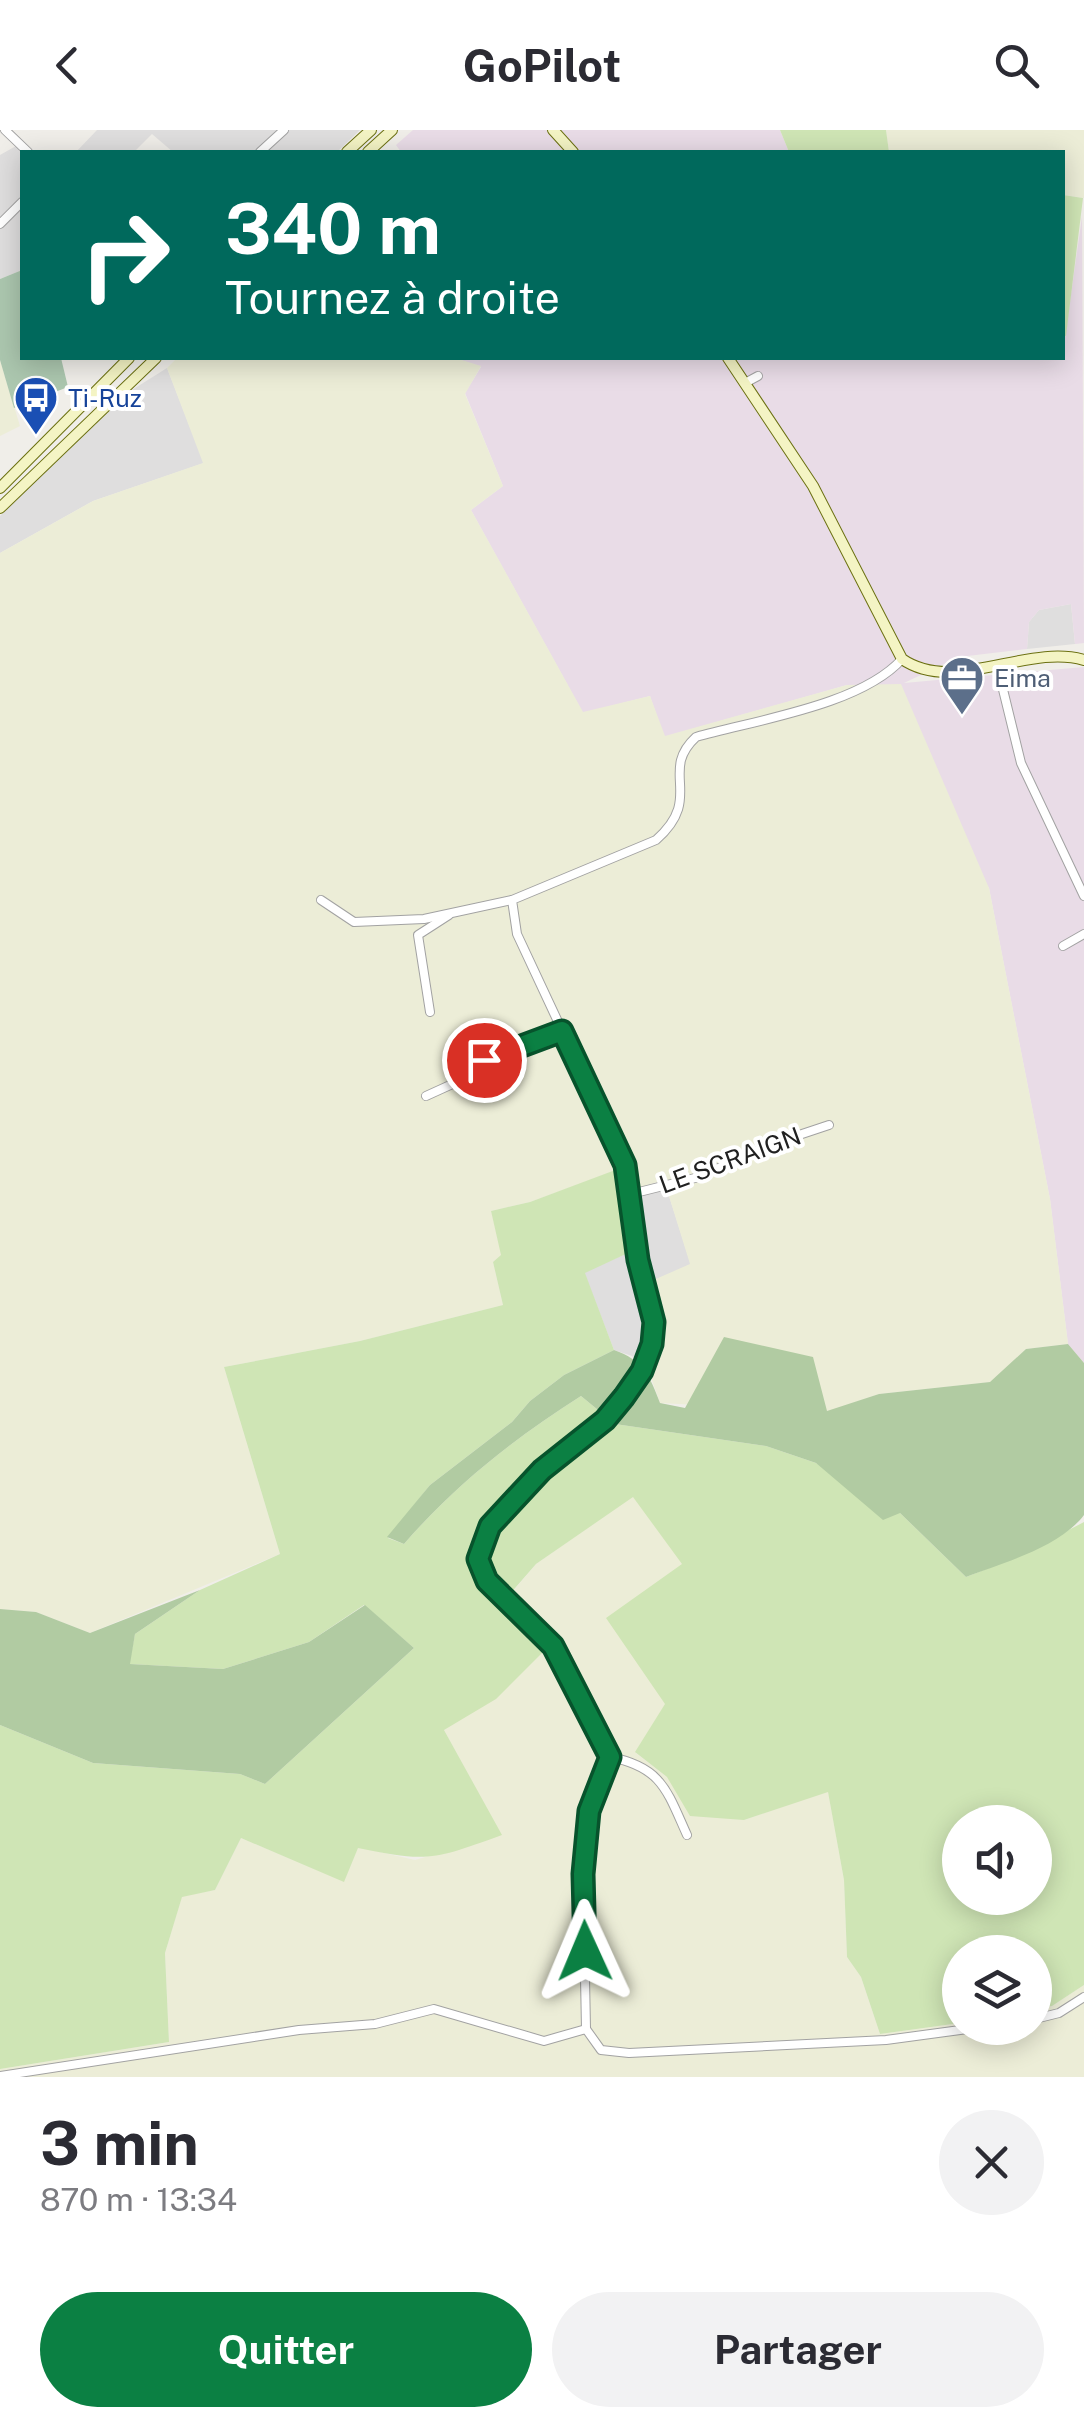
<!DOCTYPE html>
<html lang="fr">
<meta charset="utf-8">
<style>
body{margin:0;font-family:"Public Sans",sans-serif;background:#f2f2f3;color:#2b2b33;height:100vh;display:flex;flex-direction:column;font-size:38px;white-space:nowrap}
*{box-sizing:border-box;margin:0}
p{font-size:32px;color:#7c7c81}
.icon{flex:none;width:55px;height:55px;fill:none;stroke:currentColor;stroke-width:2;stroke-linecap:round;stroke-linejoin:round}
.map{position:relative;height:1947px;overflow:hidden}
.side{display:flex;flex-direction:column;background:#fff;flex:1}
.side>*{flex:none}
.top-card{position:absolute;left:20px;top:20px;width:1045px;height:210px;border-radius:0px;box-shadow:0 5px 25px #0003;background:#00695c;color:#fff;overflow:hidden}
.fabs{position:absolute;left:942px;top:1675px;display:grid;gap:20px}
.fabs a{display:grid;place-items:center;width:110px;height:110px;border-radius:50%;background:#fff;box-shadow:0 5px 25px #0003;font-size:50px}
.pin{position:absolute;display:grid;place-items:center;width:85px;height:85px;color:#fff;margin:-42px;border:5px solid #fff;border-radius:50%;box-shadow:0 2px 10px #0007}
.me{position:absolute;width:110px;margin:-55px;rotate:359deg;stroke-linejoin:round;filter:drop-shadow(0 0 8px #0008)}
.turn{display:flex;align-items:center;gap:35px;height:210px;padding:0 40px;font-size:45px}
.turn .icon{width:130px;height:130px;stroke-width:2.5}
.turn b{display:block;font-size:70px;line-height:85px}
.round{display:grid;place-items:center;flex:none;width:105px;height:105px;border-radius:52px;background:#f2f2f3}
.overview{display:flex;align-items:center;justify-content:space-between;height:170px;padding:0 40px}
h1{font-size:60px;font-weight:700;line-height:75px}
.button{display:flex;gap:20px;margin-top:auto;padding:20px 40px}
.button a{flex:1;height:115px;border-radius:60px;background:#0b8043;color:#fff;font-size:40px;font-weight:700;line-height:115px;text-align:center}
.button a+a{background:#f2f2f3;color:#2b2b33}
header{display:flex;justify-content:space-between;align-items:center;height:130px;padding:0 40px;background:#fff;font-size:45px;font-weight:700}
.map>svg:first-child{display:block}
</style>
<header><svg class="icon" aria-label="back" viewBox="0 0 24 24"><path d="M15 5l-7 7 7 7"/></svg>GoPilot<svg class="icon" aria-label="search" viewBox="0 0 24 24"><circle cx="10" cy="10" r="6"/><path d="M15 15l6 6"/></svg></header>
<div class="map">
<svg width="1084" height="1947" viewBox="0 0 1084 1947">
<rect width="100%" height="100%" fill="#f0eee9"/>
<g fill="#dfdede">
<polygon points="97,0 360,0 337,22 173,22 152,4 134,22 76,22"/>
<polygon points="16,16 22,23 22,140 0,149 0,25"/>
<polygon points="167,238 204,333 93,371 0,423 0,386 124,265"/>
<polygon points="1071,474 1075,514 1027,519 1029,492 1039,480"/>
<polygon points="664,1050 691,1135 649,1152 659,1199 649,1242 632,1226 614,1220 584,1142 628,1123 623,1063"/>
</g>
<g fill="#e9dce7">
<polygon points="413,0 780,0 789,22 401,22 396,15"/>
<polygon points="1082,87 1084,513 1075,514 1071,474 1039,480 1029,492 1027,519 959,527 904,553 1084,537 1084,1233 1068,1214 1050,1069 989,758 847,555 664,607 650,566 583,583 471,380 503,356 465,263 481,237 455,228 1062,228"/>
</g>
<g fill="#ecedd7">
<polygon points="886,0 1084,0 1084,68 1063,65 1062,22 889,22"/>
<polygon points="177,228 455,228 481,236 465,264 503,356 471,380 583,582 650,566 665,606 847,555 901,554 989,758 1050,1069 1068,1214 1026,1219 991,1252 879,1264 827,1282 660,1273 649,1242 659,1199 649,1152 690,1134 664,1050 623,1063 618,1040 530,1072 491,1081 502,1126 493,1132 503,1175 360,1211 224,1237 280,1424 90,1503 36,1482 0,1479 0,423 93,371 203,333 167,238"/>
<polygon points="0,230 20,296 0,306"/>
<polygon points="633,1366 683,1434 665,1575 636,1623 667,1647 744,1690 828,1661 844,1750 847,1827 861,1847 880,1904 960,1893 960,1898 1035,1898 1035,1879 1052,1876 1084,1855 1084,1947 0,1947 0,1939 169,1912 165,1823 182,1766 215,1760 241,1708 344,1751 358,1717 415,1730 501,1705 444,1600 547,1518 503,1473 536,1434"/>
</g>
<g fill="#cfe5b5" fill-rule="evenodd">
<polygon points="780,0 886,0 889,22 789,22"/>
<polygon points="1063,65 1083,68 1066,206 1062,205"/>
<path d="M618,1039L628,1123L585,1143L614,1220L564,1245L530,1271L512,1292L430,1355L388,1408L404,1414C456,1354 515,1308 581,1266L615,1294L766,1316L816,1333L900,1383L966,1447L1019,1426L1084,1392V1855L1052,1876L1035,1879V1822H960V1893L880,1904L861,1847L847,1827L844,1750L828,1662L744,1690L690,1686L667,1647L635,1622L665,1574L606,1488L682,1434L633,1367L536,1434L503,1472L547,1518L496,1569L444,1600L502,1705C435,1729 429,1733 358,1718L344,1752L241,1708L215,1760L182,1767L165,1823L169,1912L0,1939V1595L93,1633L240,1644L265,1654L414,1518L364,1475L309,1512L223,1539L129,1534L135,1504L200,1460L280,1424L224,1237L360,1211L503,1175L493,1132L501,1125L491,1081L530,1072ZM960,1692H1035V1768H960Z"/>
</g>
<g fill="#b1cba2">
<path d="M724,1207L813,1227L827,1281L879,1264L990,1252L1026,1219L1068,1214L1084,1233V1385C1060,1417 1003,1433 966,1447L900,1383L883,1390L816,1333L766,1316L615,1294L581,1266C515,1308 456,1354 404,1414L387,1407L430,1355L512,1292L530,1271L564,1245L614,1220C643,1230 650,1246 660,1273L685,1278Z"/>
<polygon points="200,1460 135,1504 130,1534 223,1539 309,1512 365,1475 414,1518 265,1654 240,1644 93,1633 0,1595 0,1479 36,1482 90,1503"/>
</g>
<polygon fill="#acc7af" points="22,140 22,228 61,228 68,257 14,278 0,230 0,149"/>
<g fill="none" stroke-linecap="round" stroke-linejoin="round">
<defs>
<g id="street">
<polyline points="5,0 28,22"/>
<polyline points="260,22 284,0"/>
<polyline points="0,94 22,72"/>
<polyline points="745,253 758,246"/>
<path d="M902,529C861,575 756,590 696,607C658,642 705,667 656,710L512,770L517,804L625,1035L638,1131L654,1192L642,1241L624,1267L605,1290L542,1340L491,1396L481,1411L478,1429L487,1451L553,1515L610,1627L589,1681L583,1744L586,1899L601,1920L629,1923L886,1910L975,1898"/>
<polyline points="997,535 1021,633 1084,766"/>
<polyline points="321,770 354,792 424,789 512,770"/>
<polyline points="1063,816 1084,804"/>
<polyline points="430,882 418,805 449,785"/>
<polyline points="426,966 470,946 495,924 562,901"/>
<polyline points="631,1064 699,1047 769,1015 829,995"/>
<path d="M610,1627C662,1637 667,1661 687,1705"/>
<polyline points="1035,1889 1059,1883 1084,1867"/>
<polyline points="0,1946 299,1900 375,1894 434,1879 544,1911 586,1899"/>
</g>
<g id="secondary">
<polyline points="553,0 573,22"/>
<polyline points="347,22 371,0"/>
<polyline points="368,22 392,0"/>
<path d="M728,228L813,356L902,529C954,565 1028,513 1084,530"/>
<polyline points="0,358 129,228"/>
<polyline points="0,378 156,228"/>
</g>
</defs>
<use href="#street" stroke="#a2a2a2" stroke-width="10"/>
<use href="#secondary" stroke="#6b7011" stroke-width="12"/>
<use href="#street" stroke="#fff" stroke-width="8"/>
<use href="#secondary" stroke="#f4f4c4" stroke-width="10"/>
</g>
<g fill="none" stroke-linecap="round" stroke-linejoin="round">
<defs>
<polyline id="route" points="484,930 562,901 625,1035 638,1130 654,1192 652,1214 642,1241 624,1267 605,1290 542,1340 490,1396 478,1429 487,1451 553,1516 610,1627 589,1681 583,1744 585,1821"/>
</defs>
<use href="#route" stroke="#07532c" stroke-width="25"/>
<use href="#route" stroke="#0b8043" stroke-width="18"/>
</g>
<defs>
<symbol id="bus-pin" viewBox="-11 -11 22 30"><path d="M0 17L-7.5 6A9.5 9.5 0 1 1 7.5 6Z" fill="#1a4fb4" stroke="#fff"/><path d="M-5-6H5V4H4V6H2V4H-2V6H-4V4H-5ZM-3.5-4V0h7V-4ZM-3.5 1.2v1.5H-2V1.2ZM2 1.2v1.5H3.5V1.2Z" fill="#fff"/></symbol>
<symbol id="office-pin" viewBox="-11 -11 22 30"><path d="M0 17L-7.5 6A9.5 9.5 0 1 1 7.5 6Z" fill="#5c6f8a" stroke="#fff"/><path d="M-6-3h4V-5.5h4V-3h4V5H-6ZM-1-4.5V-3h2v-1.5ZM-6 0V1H6V0Z" fill="#fff"/></symbol>
</defs>
<g fill-rule="evenodd">
<use href="#bus-pin" x="11" y="243" width="50" height="68"/>
<use href="#office-pin" x="937" y="523" width="50" height="68"/>
</g>
<g text-anchor="middle" dominant-baseline="central" stroke-width="8" stroke-linejoin="round" paint-order="stroke">
<g font-size="25" fill="#164399" stroke="#fff" text-anchor="start">
<text x="68" y="268">Ti-Ruz</text>
</g>
<g font-size="25" fill="#4e5e75" stroke="#fff" text-anchor="start">
<text x="994" y="548">Eima</text>
</g>
<g font-size="25" fill="#212121" stroke="#fff">
<text transform="translate(730 1030) rotate(-20)">LE SCRAIGN</text>
</g>
</g>
</svg>
<div class="fabs">
<a><svg class="icon" aria-label="sound" viewBox="0 0 24 24"><path d="M4 9h4l5-4v14l-5-4H4zM17 9q2 3 0 6"/></svg></a>
<a><svg class="icon" aria-label="layers" viewBox="0 0 24 24"><path d="M12 4l9 5-9 5-9-5zM3 14l9 5 9-5"/></svg></a>
</div>
<div class="pin" style="left:484px;top:930px;background:#d93025"><svg class="icon" aria-label="arrive" viewBox="0 0 24 24"><path d="M6 21V4h12l-3 4 3 4H6"/></svg></div>
<svg class="me" style="left:585px;top:1821px" viewBox="-20 -20 40 40"><path d="M0-17L14 15 0 8-14 15z" fill="#0b8043" stroke="#fff" stroke-width="4"/></svg>
<div class="top-card">
<div class="turn"><svg class="icon" aria-label="right" viewBox="0 0 24 24"><path d="M7 20v-9h11M14 6l5 5-5 5"/></svg><div><b>340 m</b>Tournez à droite</div></div>
</div>
</div>
<section class="side">
<div class="overview"><div><h1>3 min</h1><p>870 m · 13:34</p></div><a class="round"><svg class="icon" aria-label="close" viewBox="0 0 24 24"><path d="M6 6l12 12M18 6L6 18"/></svg></a></div>
<div class="button"><a>Quitter</a><a>Partager</a></div>
</section>
